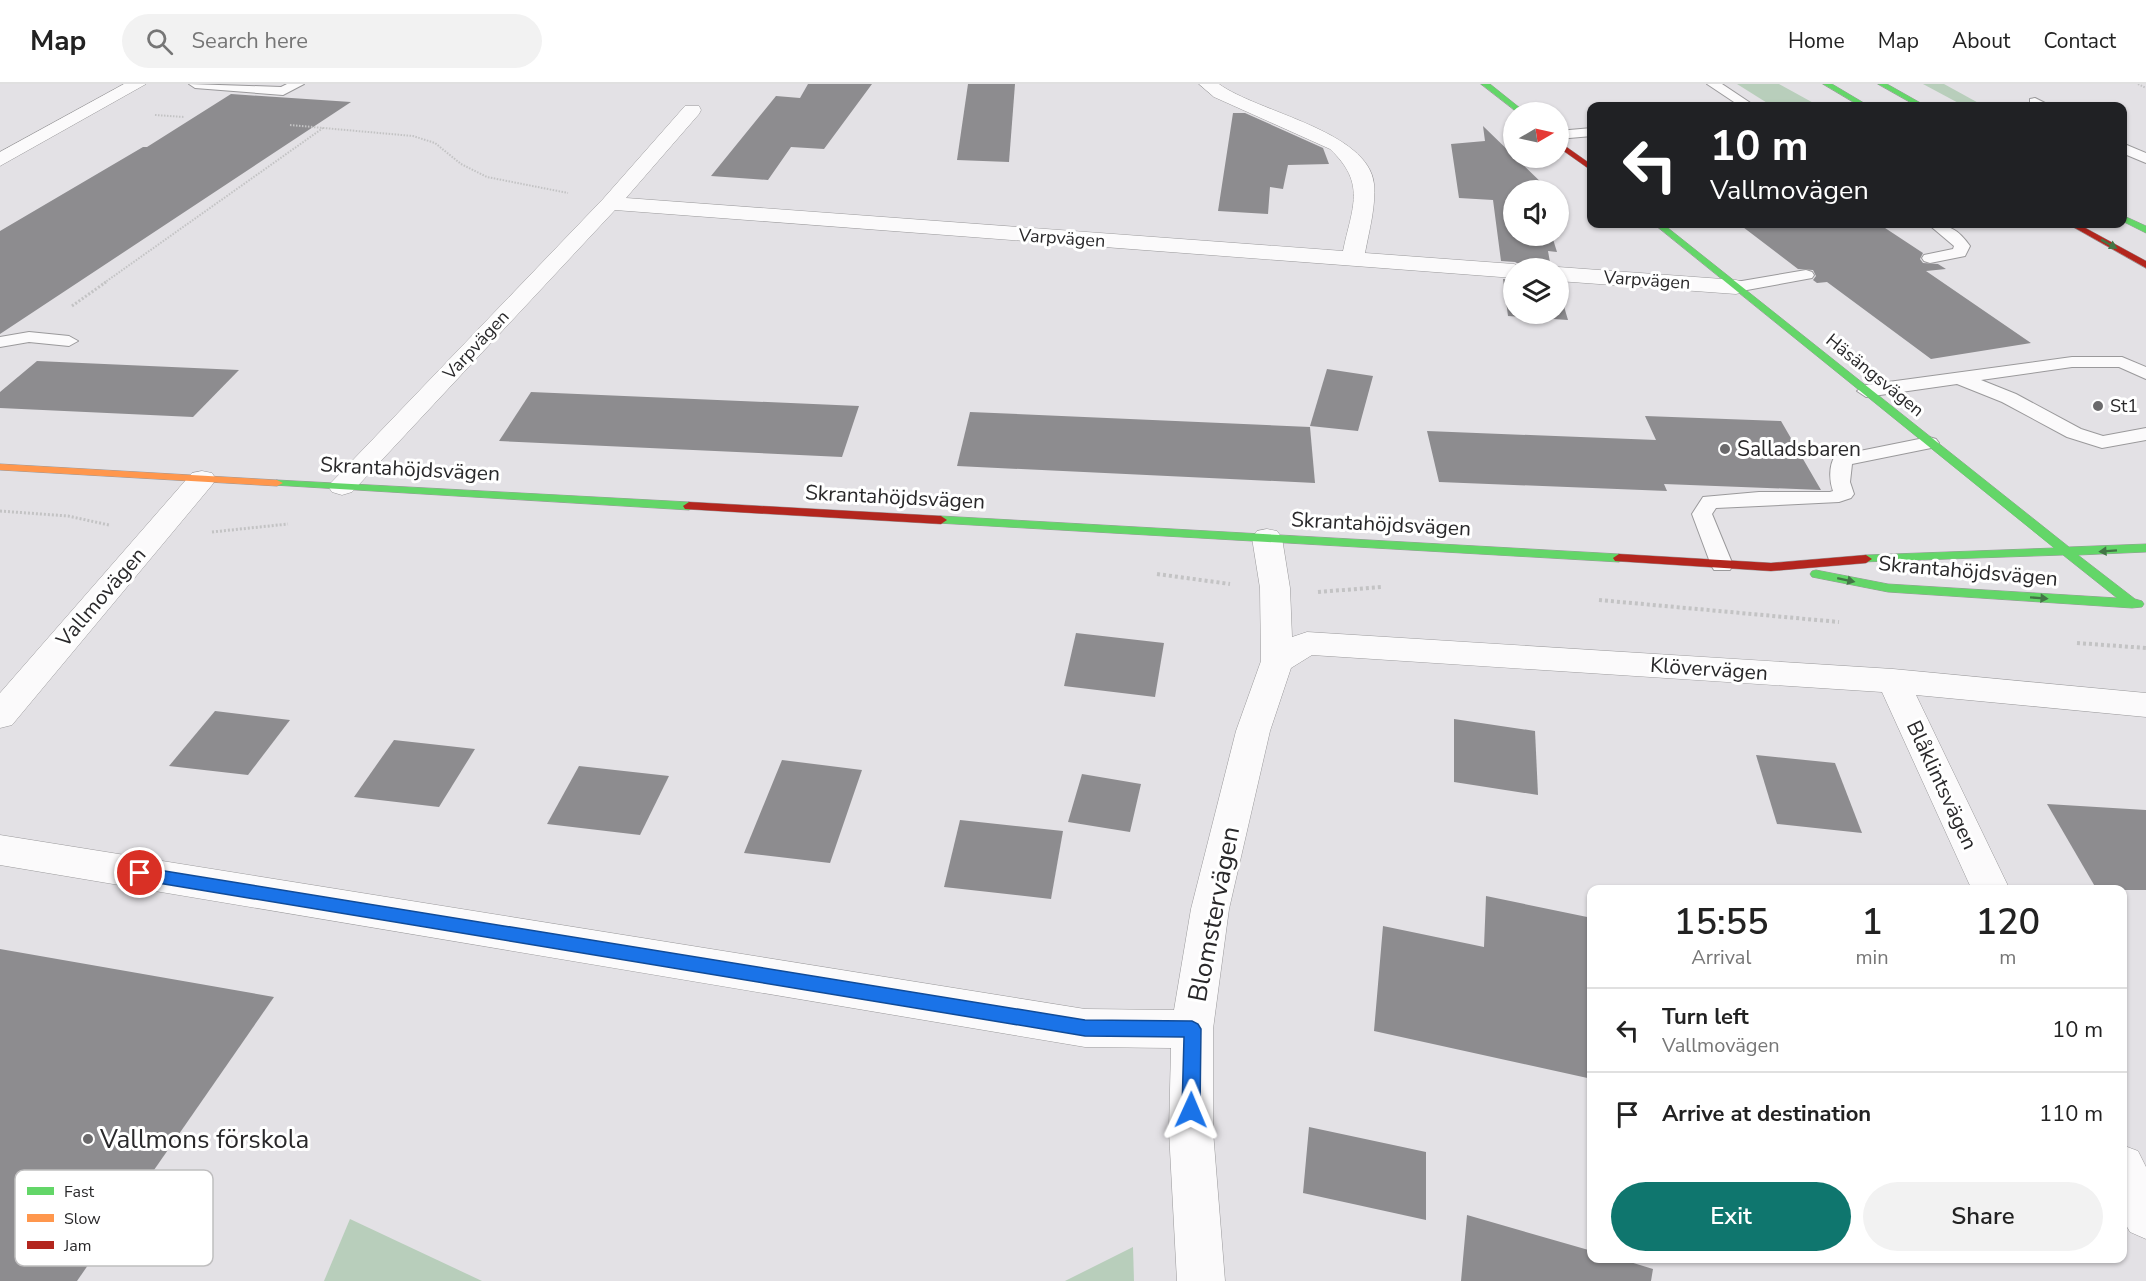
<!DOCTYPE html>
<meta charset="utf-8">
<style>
body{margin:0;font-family:"Nunito Sans",sans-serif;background:#f2f2f2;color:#222;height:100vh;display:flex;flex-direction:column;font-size:22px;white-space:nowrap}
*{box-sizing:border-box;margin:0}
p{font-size:20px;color:#767676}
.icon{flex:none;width:33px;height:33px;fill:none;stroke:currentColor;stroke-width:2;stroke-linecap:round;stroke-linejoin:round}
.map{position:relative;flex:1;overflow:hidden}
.side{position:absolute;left:1587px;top:801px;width:540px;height:378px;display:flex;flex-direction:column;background:#fff;border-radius:12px;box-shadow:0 2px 4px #0004}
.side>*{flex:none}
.guide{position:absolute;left:1587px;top:18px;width:540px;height:126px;border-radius:12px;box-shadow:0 2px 4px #0004;background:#202124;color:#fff;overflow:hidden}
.needle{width:39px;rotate:81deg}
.buttons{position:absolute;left:1503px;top:18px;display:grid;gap:12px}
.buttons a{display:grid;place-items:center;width:66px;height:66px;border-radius:50%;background:#fff;box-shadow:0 2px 4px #0004;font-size:30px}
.pin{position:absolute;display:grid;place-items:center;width:51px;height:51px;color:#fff;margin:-26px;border:3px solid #fff;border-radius:50%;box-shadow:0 2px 6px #0007}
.me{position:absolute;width:66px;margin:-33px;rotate:1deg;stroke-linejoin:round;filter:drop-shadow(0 0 4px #0008)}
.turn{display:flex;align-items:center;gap:21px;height:126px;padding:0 24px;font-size:27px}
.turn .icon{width:78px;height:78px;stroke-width:2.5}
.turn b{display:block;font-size:42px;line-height:51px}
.eta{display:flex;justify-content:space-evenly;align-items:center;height:102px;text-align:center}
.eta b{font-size:36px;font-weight:600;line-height:42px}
.button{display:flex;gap:12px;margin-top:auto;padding:12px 24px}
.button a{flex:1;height:69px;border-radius:36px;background:#0f766e;color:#fff;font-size:24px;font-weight:600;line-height:69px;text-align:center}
.button a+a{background:#f2f2f2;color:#222}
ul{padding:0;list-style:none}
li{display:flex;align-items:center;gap:18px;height:84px;padding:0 24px;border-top:2px solid #e0e0e0}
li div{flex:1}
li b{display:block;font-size:22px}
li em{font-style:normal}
header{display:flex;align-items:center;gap:36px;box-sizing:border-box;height:84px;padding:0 30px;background:#fff;border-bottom:2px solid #e0e0e0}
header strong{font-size:28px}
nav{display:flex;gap:33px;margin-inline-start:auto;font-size:21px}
.search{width:420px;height:54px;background:#f2f2f2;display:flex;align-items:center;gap:15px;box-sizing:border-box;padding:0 21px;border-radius:33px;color:#767676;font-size:22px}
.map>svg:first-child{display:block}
</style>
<header>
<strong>Map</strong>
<div class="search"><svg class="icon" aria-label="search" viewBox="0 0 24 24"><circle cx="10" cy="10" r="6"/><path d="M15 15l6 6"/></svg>Search here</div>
<nav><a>Home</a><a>Map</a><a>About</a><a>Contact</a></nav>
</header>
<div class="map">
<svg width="2146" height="1197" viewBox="0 0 2146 1197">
<rect width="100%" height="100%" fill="#e3e1e5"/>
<g fill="#b8cebb">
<polygon points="1737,0 1779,0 1819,22 1772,22"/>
<polygon points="1923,0 1944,0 1984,22 1964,22"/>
<polygon points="350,1135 482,1197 324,1197"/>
<polygon points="1133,1163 1134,1197 1065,1197"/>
</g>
<g fill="#8d8c8f">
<polygon points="808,0 872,0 824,65 791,63 768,96 711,92 776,12 800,14"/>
<polygon points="968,0 1015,0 1009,78 957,76"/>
<polygon points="231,10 351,18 0,250 0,147 143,63 147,63"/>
<polygon points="1233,29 1245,29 1323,64 1329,80 1288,81 1283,105 1270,103 1268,130 1218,127"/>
<polygon points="1483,42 1549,106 1514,106 1514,152 1552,152 1557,168 1548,167 1551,184 1526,184 1515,178 1501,177 1493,116 1459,114 1451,60 1485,57"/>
<polygon points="1739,140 1879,140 1923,169 1920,175 1923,179 1938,180 1946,185 1926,187 2031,259 1931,275 1827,198 1817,199 1813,196 1816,192 1813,186 1798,185"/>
<polygon points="1503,195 1514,196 1514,230 1558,230 1558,202 1568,236 1508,232"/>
<polygon points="37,277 239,286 193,333 0,324 0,308"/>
<polygon points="1327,285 1373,292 1358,347 1310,342"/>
<polygon points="531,308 859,322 842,373 499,357"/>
<polygon points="970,328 1310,343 1315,399 957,382"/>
<polygon points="1645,332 1781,337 1821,406 1664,400 1667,407 1439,398 1427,347 1656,356"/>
<polygon points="1076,549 1164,559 1155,613 1064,602"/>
<polygon points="215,627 290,636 248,691 169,682"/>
<polygon points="1454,635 1535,647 1538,711 1454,698"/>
<polygon points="394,656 475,665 439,723 354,713"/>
<polygon points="1756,671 1835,679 1862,749 1777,740"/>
<polygon points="782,676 862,686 830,779 744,769"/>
<polygon points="579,682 669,692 640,751 547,740"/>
<polygon points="1082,690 1141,700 1130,748 1068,738"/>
<polygon points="2047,720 2146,726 2146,806 2097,806"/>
<polygon points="960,736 1063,747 1051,815 944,803"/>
<polygon points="1486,812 1592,834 1592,995 1374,947 1383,842 1484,863"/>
<polygon points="0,865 274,913 77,1197 0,1197"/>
<polygon points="1309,1043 1426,1068 1426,1136 1303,1109"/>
<polygon points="1467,1131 1592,1167 1592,1174 1617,1174 1653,1185 1651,1197 1461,1197"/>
</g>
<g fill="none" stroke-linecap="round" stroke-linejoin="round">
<defs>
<g id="lane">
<polygon points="189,0 281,3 287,0 304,0 283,11 195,4"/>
<polygon points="1707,0 1722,0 1755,22 1740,22"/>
<polygon points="2035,14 2051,22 2030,21 2030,15"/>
<polygon points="1592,44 1592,52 1558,55 1558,47"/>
<polygon points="2122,59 2146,69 2146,79 2122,69"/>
<path d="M1928,140C1948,140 1958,145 1970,162L1965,172L1930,179L1924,177L1922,174L1924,171L1953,165L1954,162Z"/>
<polygon points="1806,186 1812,188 1814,191 1812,194 1736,208 1728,203 1736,198"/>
<polygon points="29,248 69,252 78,257 69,262 29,258 0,263 0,253"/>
<polygon points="2072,273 2122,273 2146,283 2146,295 2119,283 2072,283 1981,296 2016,310 2081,345 2103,352 2146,344 2146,356 2102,364 2067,353 2002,318 1957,300 1866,313 1857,307 1866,301"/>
<path d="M1929,353L1936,355L1939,359L1936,363L1852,380L1850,398L1854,410L1851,414L1839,418L1716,424L1712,430L1733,481L1730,486H1714L1711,481L1692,430L1703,413L1759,408H1830L1833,407C1829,396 1829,381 1835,372Z"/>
</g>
<g id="street">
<polygon points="124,0 146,0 0,82 0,68"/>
<path d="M1199,0H1219C1257,28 1369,47 1374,100C1376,123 1369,147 1365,169L1514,180L1524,184H1514V194L615,126L352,408L342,411L332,408L328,402L603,115L685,22H699L701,26L699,30L626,114L1343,167C1352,123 1367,100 1330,65L1214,13Z"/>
<polygon points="1558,183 1736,196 1744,198 1747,203 1744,208 1736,210 1558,197 1558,184 1553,184"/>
<polygon points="202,387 212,389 216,395 212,401 12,641 0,644 0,609 192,389"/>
<polygon points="1267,445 1277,447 1282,454 1290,504 1292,553 1307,548 1893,585 2146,609 2146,633 1916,611 2010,806 1972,806 1882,608 1312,571 1291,584 1270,647 1229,825 1213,945 1213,1047 1225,1197 1177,1197 1169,1047 1171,964 1085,963 0,781 0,751 1085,925 1174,926 1191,825 1236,647 1261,577 1260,504 1252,454 1257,447"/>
<polygon points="2122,1061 2138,1067 2146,1083 2146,1155 2130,1148 2122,1134"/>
</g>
<g id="fast">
<polygon points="1481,0 1490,0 1525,28 1517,28"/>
<polygon points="1823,0 1832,0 1869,22 1860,22"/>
<polygon points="1878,0 1887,0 1926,22 1917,22"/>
<polygon points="2122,131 2146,142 2146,149 2122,137"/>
<polygon points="1654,140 1663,140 2069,463 2146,460 2146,468 2078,471 2135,515 2142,517 2144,520 2142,523 2132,524 1888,508 1812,493 1810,490 1812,487 1816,486 1888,500 2117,514 2063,471 1862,478 1860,475 1862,472 1866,471 2054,464"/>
<polygon points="277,396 689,418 695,422 689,426 273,401 271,399"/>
<polygon points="941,432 1619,470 1625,474 1619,478 937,439 935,436 937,433"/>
</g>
<polygon id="slow" points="0,380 277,396 283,399 277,402 0,386"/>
<g id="jam">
<polygon points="1558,57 1592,81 1592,87 1558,63"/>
<polygon points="2068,140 2078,140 2146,177 2146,184"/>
<polygon points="689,418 941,432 947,436 941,440 685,425 683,422"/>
<polygon points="1619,470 1771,479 1866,471 1872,475 1866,479 1771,487 1615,477 1613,474"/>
</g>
</defs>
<use href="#lane" stroke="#9a999b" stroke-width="2"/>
<use href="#street" stroke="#9a999b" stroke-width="1"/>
<use href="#fast" stroke="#9a999b" stroke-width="1"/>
<use href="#slow" stroke="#9a999b" stroke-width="1"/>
<use href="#jam" stroke="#9a999b" stroke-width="1"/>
<g stroke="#c3c3c4" stroke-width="2" stroke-dasharray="1.5 1.5" stroke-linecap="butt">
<polyline points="2138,0 2146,4"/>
<polyline points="155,31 184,33"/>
<polyline points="290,41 413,52 435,59 461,80 487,93 568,109"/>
<polyline points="104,199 323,44"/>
</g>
<g stroke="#c3c3c4" stroke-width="3" stroke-dasharray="2 2" stroke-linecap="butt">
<polyline points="72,222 106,198"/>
<polyline points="0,427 68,432 109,441"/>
<polyline points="212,448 288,440"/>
</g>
<g stroke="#c3c3c4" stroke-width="4" stroke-dasharray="3 3" stroke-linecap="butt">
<polyline points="1157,490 1230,500"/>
<polyline points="1318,508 1382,503"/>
<polyline points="1599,516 1839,538"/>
<polyline points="2077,559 2146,564"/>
</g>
<use href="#lane" fill="#fbfafb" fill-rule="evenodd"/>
<use href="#street" fill="#fbfafb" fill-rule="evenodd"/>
<use href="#fast" fill="#63d668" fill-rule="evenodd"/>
<use href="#slow" fill="#ff974d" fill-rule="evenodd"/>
<use href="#jam" fill="#b3261e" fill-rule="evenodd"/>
</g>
<defs><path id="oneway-solid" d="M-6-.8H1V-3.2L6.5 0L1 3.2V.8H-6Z" transform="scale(1.5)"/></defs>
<g fill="#437646">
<use href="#oneway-solid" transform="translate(2109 160) rotate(29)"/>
<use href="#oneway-solid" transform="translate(2108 467) rotate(176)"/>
<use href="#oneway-solid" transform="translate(1846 496) rotate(12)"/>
<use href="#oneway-solid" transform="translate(2039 514) rotate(4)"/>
</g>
<polygon fill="#1a73e8" stroke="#114b97" stroke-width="1.5" points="140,783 1085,936 1192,937 1198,940 1201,945 1200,1026 1198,1032 1191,1035 1185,1032 1182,1026 1184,953 1085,952 140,796 132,789"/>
<g fill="#6a696b" stroke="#fff" stroke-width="2">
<circle cx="2098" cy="322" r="6"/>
<circle cx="1725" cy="365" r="6"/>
<circle cx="88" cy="1055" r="6"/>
</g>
<g text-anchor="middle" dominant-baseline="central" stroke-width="6" stroke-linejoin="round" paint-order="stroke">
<g font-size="18" fill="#29282a" stroke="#fff">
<text transform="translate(1062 154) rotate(4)">Varpvägen</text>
<text transform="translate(1647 196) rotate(4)">Varpvägen</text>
<text transform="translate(476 261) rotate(-47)">Varpvägen</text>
<text transform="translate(1875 291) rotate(39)">Häsängsvägen</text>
</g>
<g font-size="18" fill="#29282a" stroke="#fff" text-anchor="start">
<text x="2110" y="322">St1</text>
</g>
<g font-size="21" fill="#29282a" stroke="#fff" text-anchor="start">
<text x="1737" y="365">Salladsbaren</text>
</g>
<g font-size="21" fill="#29282a" stroke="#fff">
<text transform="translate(410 385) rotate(3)">Skrantahöjdsvägen</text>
<text transform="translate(895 413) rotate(3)">Skrantahöjdsvägen</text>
<text transform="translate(1381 440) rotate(3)">Skrantahöjdsvägen</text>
<text transform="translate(1968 487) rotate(5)">Skrantahöjdsvägen</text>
<text transform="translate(101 513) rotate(-49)">Vallmovägen</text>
<text transform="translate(1709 585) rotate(4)">Klövervägen</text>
<text transform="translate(1942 701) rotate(65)">Blåklintsvägen</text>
</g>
<g font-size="26" fill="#29282a" stroke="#fff">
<text transform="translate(1214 830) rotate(-79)">Blomstervägen</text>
</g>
<g font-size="26" fill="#29282a" stroke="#fff" text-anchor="start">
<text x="100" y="1055">Vallmons förskola</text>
</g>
</g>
<rect x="15" y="1086" width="198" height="96" rx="9" fill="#fff" stroke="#bfbebf" stroke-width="1.5"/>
<rect x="27" y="1103" width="27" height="8" fill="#63d668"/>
<rect x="27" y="1130" width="27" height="8" fill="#ff974d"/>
<rect x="27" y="1157" width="27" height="8" fill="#b3261e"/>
<g font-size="16" fill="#29282a">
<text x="64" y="1113">Fast</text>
<text x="64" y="1140">Slow</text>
<text x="64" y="1167">Jam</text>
</g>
</svg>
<div class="buttons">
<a><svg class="needle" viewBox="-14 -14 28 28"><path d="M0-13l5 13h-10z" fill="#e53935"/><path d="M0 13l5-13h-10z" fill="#767676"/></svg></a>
<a><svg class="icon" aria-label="sound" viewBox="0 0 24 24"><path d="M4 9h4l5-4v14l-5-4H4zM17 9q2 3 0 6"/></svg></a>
<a><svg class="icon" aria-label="layers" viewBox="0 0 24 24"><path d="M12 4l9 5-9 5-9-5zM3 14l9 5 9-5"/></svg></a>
</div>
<div class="pin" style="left:140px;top:789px;background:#d93025"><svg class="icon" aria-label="arrive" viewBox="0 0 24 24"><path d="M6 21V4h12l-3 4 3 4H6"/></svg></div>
<svg class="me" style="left:1191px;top:1026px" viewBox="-20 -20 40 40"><path d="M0-17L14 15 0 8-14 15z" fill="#1a73e8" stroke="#fff" stroke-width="4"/></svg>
<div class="guide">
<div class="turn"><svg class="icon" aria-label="left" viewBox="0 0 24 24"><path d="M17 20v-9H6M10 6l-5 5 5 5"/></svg><div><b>10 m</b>Vallmovägen</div></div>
</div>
<section class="side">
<div class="eta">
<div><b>15:55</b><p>Arrival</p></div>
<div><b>1</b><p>min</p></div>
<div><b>120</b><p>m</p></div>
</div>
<ul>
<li><svg class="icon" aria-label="left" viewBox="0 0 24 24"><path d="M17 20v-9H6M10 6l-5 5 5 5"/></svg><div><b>Turn left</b><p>Vallmovägen</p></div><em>10 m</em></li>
<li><svg class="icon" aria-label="arrive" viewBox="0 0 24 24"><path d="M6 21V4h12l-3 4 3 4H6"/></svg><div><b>Arrive at destination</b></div><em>110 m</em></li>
</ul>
<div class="button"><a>Exit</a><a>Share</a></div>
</section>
</div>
